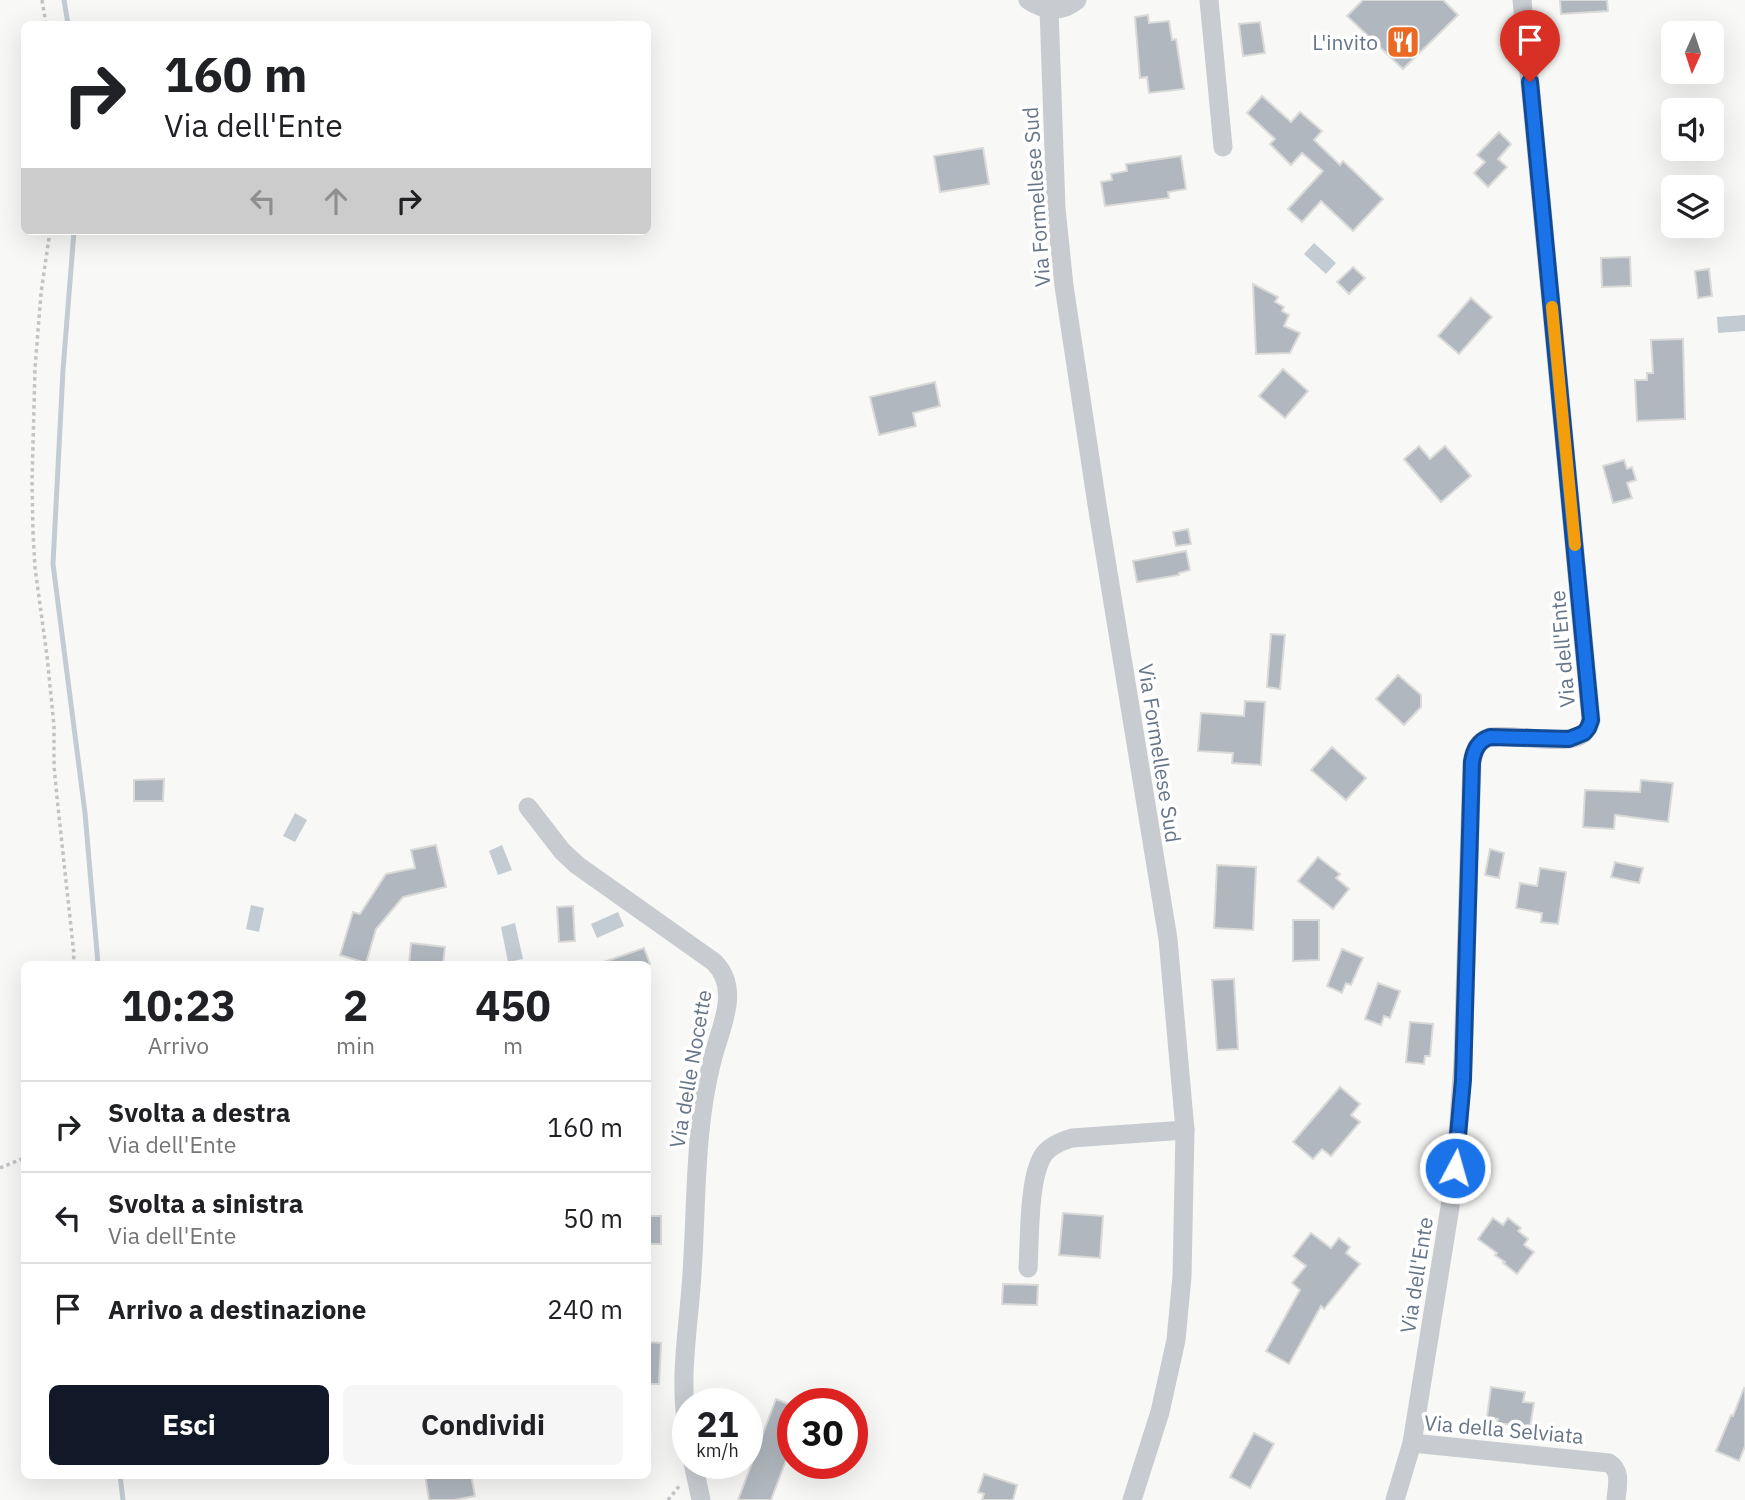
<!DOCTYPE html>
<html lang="it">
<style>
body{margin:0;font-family:"IBM Plex Sans",sans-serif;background:#f6f6f6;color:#202124;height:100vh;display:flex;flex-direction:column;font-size:26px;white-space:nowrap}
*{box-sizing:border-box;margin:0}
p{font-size:23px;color:#757577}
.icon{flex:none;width:38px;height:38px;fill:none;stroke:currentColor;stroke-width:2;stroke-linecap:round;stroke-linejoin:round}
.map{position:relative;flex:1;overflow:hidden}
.details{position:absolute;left:21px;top:961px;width:630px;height:518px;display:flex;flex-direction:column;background:#fff;border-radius:10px;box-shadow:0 7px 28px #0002}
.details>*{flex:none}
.top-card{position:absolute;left:21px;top:21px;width:630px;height:214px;border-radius:10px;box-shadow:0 7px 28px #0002;background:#fff;color:#202124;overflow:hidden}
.needle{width:46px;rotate:183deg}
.controls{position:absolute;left:1661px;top:21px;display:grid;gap:14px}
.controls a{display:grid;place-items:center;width:63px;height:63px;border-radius:10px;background:#fff;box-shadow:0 7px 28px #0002;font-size:35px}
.speed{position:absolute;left:672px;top:1388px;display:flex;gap:14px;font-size:35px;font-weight:700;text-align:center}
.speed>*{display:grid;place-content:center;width:91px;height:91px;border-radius:50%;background:#fff;box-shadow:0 7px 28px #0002;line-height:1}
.speed small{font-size:18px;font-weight:400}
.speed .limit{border:10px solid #d22;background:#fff;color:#111}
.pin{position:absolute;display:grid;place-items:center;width:60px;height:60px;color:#fff;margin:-72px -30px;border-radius:50% 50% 50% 0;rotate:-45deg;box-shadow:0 0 7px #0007}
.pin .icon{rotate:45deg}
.me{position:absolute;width:77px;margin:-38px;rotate:6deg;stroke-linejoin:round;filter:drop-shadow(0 0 5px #0008)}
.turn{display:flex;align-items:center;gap:24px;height:147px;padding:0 28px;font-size:32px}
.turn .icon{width:91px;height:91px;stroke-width:2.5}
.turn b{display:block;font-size:49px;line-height:60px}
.lanes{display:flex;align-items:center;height:66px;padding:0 28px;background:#0003;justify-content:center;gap:35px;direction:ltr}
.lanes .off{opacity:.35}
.eta{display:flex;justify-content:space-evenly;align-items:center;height:119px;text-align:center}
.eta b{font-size:42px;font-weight:800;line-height:49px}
.button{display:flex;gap:14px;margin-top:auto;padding:14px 28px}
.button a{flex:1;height:80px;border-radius:10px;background:#111827;color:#fff;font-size:28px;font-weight:800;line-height:80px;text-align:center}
.button a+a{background:#f6f6f6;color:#202124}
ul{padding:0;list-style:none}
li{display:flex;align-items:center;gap:21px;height:91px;padding:0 28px;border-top:2px solid #e0e0e0}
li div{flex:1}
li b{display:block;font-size:26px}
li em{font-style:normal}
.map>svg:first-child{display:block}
</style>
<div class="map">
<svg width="1745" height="1500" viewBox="0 0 1745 1500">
<rect width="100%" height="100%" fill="#f8f9f6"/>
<g fill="#c3ccd2">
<polygon points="1314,243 1336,263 1326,274 1304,254"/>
<polygon points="1745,315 1745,331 1718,333 1717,317"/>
<polygon points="295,813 307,820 295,842 283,836"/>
<polygon points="502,845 512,870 498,875 489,851"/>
<polygon points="251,905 264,908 259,932 246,929"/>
<polygon points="618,912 624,926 597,938 591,924"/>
<polygon points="515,923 523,959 508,962 501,927"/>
</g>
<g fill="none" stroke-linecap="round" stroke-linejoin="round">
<g stroke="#c3ccd2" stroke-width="5">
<polyline points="64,0 68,24"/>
<polyline points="74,231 63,370 53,564 85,813 98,964"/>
<polyline points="120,1475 123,1500"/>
</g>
</g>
<g fill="#b0b7be" stroke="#dadad8" stroke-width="2">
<polygon points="1363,0 1443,0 1458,15 1403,69 1347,16"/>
<polygon points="1560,0 1607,0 1608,11 1561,14"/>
<polygon points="1148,15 1149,23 1169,21 1172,40 1176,39 1184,89 1149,93 1147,77 1140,78 1135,17"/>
<polygon points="1260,22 1265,53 1243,56 1239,24"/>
<polygon points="1262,96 1291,122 1300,112 1322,131 1314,140 1340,165 1343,161 1383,199 1353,231 1321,201 1302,222 1288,209 1323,171 1302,153 1291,165 1270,144 1275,139 1247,113"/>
<polygon points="1499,132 1511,144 1498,159 1507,167 1488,187 1474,173 1485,162 1477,155"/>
<polygon points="983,148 989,184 940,192 934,156"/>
<polygon points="1181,156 1186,189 1168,192 1169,198 1105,206 1101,182 1112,180 1111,174 1127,171 1126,164"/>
<polygon points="1630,257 1631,286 1602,287 1601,258"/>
<polygon points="1353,267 1365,278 1349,294 1337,282"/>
<polygon points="1709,269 1712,296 1698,298 1695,271"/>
<polygon points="1253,284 1278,297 1275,302 1284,307 1282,311 1289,315 1284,326 1300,333 1290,353 1256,354"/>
<polygon points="1471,298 1492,317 1459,354 1438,336"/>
<polygon points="1683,339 1685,419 1637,421 1635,380 1647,380 1647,373 1653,373 1651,340"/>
<polygon points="1283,369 1308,391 1285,418 1259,396"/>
<polygon points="935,382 940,406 913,413 916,426 879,435 870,397"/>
<polygon points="1419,446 1430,459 1445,446 1471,476 1441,502 1404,459"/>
<polygon points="1624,460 1627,469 1632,467 1636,480 1627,483 1632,498 1613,503 1603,466"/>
<polygon points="1188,529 1191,544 1176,546 1173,532"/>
<polygon points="1186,551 1190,570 1179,573 1179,575 1137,582 1133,561"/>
<polygon points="1271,634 1285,635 1280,689 1267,687"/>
<polygon points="1398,675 1421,695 1421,707 1404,725 1376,699"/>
<polygon points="1245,701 1265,702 1261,765 1232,763 1233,753 1198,751 1201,713 1244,716"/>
<polygon points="1332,747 1366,778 1346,800 1311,770"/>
<polygon points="164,779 163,801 134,801 134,780"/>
<polygon points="1641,780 1673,783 1668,822 1615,815 1614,829 1583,827 1585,790 1640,792"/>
<polygon points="436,845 446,887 403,897 376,929 366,963 340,955 353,912 360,914 386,874 415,868 411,850"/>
<polygon points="1490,849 1504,853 1499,878 1485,875"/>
<polygon points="1318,857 1340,874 1336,878 1349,889 1333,909 1298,881"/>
<polygon points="1615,862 1643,868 1639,883 1611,877"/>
<polygon points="1217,865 1256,867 1253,930 1214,928"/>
<polygon points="1540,868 1566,872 1558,924 1541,922 1542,913 1516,908 1520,883 1537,886"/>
<polygon points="573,906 575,941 559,942 557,907"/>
<polygon points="1293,920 1319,920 1319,960 1293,961"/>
<polygon points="411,943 445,947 443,964 409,964"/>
<polygon points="644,948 650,964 604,964 604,962"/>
<polygon points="1342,949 1363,958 1351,985 1346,983 1342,993 1327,986"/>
<polygon points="1234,979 1238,1049 1217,1050 1212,980"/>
<polygon points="1378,983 1400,991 1390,1018 1384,1016 1381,1025 1365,1019"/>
<polygon points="1410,1022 1433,1024 1430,1056 1425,1056 1424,1064 1406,1062"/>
<polygon points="1340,1087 1360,1104 1351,1115 1360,1122 1331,1156 1322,1149 1313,1159 1293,1142"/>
<polygon points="1063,1213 1103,1216 1100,1258 1059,1255"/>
<rect x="648" y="1216" width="13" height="28"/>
<polygon points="1493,1218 1503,1225 1508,1218 1521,1228 1518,1231 1528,1239 1524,1245 1534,1252 1517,1274 1503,1263 1505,1262 1495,1255 1497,1253 1478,1239"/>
<polygon points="1311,1233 1331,1248 1339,1238 1350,1247 1346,1253 1360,1264 1324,1309 1321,1306 1289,1364 1266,1351 1300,1290 1292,1283 1306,1266 1293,1256"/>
<polygon points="1003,1284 1038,1285 1037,1305 1002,1304"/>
<polygon points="648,1342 661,1343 659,1384 648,1384"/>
<polygon points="1491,1387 1525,1392 1523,1402 1534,1403 1530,1427 1497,1423 1498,1419 1487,1417"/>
<polygon points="1744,1388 1745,1389 1745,1446 1739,1461 1716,1451 1731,1415 1733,1416"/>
<polygon points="776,1399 793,1406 793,1442 771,1500 738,1500"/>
<polygon points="1254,1433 1274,1444 1250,1488 1230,1477"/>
<polygon points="984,1474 1017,1485 1013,1500 982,1500 984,1494 978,1492"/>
<polygon points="425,1475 471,1475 475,1496 454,1500 429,1500"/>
</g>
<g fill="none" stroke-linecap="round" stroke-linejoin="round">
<g stroke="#c2c3c6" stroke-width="3.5" stroke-dasharray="3.5 3.5" stroke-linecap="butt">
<polyline points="42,0 46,24"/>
<polyline points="50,231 41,293 35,369 32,483 33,532 35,568 47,656 54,726 54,766 58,807 74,955 73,964"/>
<polyline points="0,1168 24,1158"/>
<polyline points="668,1500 680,1485"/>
</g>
<g stroke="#c8cbcf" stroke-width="19">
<path d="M1028,0C1044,11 1062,13 1077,0"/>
<polyline points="1209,0 1223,147"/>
<polyline points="1049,9 1056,208 1064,286 1098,511 1168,939 1185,1130 1182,1276 1176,1340 1160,1412 1132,1500"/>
<path d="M528,807L562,851L577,865L714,962C741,989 721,1026 713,1057C694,1127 697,1201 692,1273C689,1326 678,1380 688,1432"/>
<path d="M1028,1268C1030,1239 1028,1177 1044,1154C1051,1145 1062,1141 1072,1138L1185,1130"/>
<path d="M1412,1443L1609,1463C1622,1471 1617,1487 1616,1500"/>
<polyline points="693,1463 701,1500"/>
<path d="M1395,1500L1412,1443L1450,1207L1457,1150L1463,1061L1472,762C1474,750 1478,741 1490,737C1514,734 1558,744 1577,737C1585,734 1589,729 1591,720L1522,0"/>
</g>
</g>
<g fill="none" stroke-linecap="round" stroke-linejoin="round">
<defs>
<path id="route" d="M1455,1168L1463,1080L1472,762C1474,750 1478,741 1490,737L1569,739L1584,733L1588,728L1591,720L1530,82"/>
</defs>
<use href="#route" stroke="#114b97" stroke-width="18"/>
<use href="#route" stroke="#1a73e8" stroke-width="12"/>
<polyline stroke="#f59e0b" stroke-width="12" points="1552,307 1575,545"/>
</g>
<defs>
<symbol id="restaurant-square" viewBox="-11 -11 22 22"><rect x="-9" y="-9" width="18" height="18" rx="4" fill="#eb6923" stroke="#fff"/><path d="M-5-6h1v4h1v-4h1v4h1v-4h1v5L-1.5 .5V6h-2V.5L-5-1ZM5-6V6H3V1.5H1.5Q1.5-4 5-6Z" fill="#fff"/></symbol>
</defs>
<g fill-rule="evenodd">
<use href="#restaurant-square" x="1384" y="23" width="38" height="38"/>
</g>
<g text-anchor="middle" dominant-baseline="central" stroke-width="7" stroke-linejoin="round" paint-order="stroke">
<g font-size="21" fill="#667588" stroke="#fff" text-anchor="end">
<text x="1378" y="42">L'invito</text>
</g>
<g font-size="21" fill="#667588" stroke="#fff">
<text transform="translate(1036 197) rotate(-94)">Via Formellese Sud</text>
<text transform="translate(1562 649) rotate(-95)">Via dell'Ente</text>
<text transform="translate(1160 753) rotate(81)">Via Formellese Sud</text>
<text transform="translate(690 1069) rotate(-80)">Via delle Nocette</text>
<text transform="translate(1416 1275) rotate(-81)">Via dell'Ente</text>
<text transform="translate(1504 1429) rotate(5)">Via della Selviata</text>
</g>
</g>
</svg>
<div class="controls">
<a><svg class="needle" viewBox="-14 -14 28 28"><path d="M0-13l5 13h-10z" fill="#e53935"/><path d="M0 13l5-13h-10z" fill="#757577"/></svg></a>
<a><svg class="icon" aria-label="sound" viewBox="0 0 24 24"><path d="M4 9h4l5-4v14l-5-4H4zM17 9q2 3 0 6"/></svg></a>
<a><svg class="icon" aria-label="layers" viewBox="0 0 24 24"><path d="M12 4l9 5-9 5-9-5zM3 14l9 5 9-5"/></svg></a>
</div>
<div class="speed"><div>21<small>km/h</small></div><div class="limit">30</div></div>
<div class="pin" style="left:1530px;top:82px;background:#d93025"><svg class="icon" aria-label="arrive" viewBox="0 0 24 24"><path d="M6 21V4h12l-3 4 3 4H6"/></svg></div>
<svg class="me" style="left:1455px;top:1168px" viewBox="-20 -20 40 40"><circle r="17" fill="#1a73e8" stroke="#fff" stroke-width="3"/><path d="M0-11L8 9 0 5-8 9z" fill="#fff"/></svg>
<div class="top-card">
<div class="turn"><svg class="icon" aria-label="right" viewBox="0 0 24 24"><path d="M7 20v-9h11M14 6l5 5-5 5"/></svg><div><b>160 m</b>Via dell'Ente</div></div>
<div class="lanes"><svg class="icon off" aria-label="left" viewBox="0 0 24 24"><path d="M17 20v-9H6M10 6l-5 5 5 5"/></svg><svg class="icon off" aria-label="ahead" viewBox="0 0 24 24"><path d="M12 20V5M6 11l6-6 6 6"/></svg><svg class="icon" aria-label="right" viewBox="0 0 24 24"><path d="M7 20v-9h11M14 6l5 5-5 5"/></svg></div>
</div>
<section class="details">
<div class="eta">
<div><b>10:23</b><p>Arrivo</p></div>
<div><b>2</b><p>min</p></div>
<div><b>450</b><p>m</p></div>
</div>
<ul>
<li><svg class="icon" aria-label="right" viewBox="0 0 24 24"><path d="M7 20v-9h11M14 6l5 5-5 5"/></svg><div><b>Svolta a destra</b><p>Via dell'Ente</p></div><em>160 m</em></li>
<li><svg class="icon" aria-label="left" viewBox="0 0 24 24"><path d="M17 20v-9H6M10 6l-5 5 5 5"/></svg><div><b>Svolta a sinistra</b><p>Via dell'Ente</p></div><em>50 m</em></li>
<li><svg class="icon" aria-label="arrive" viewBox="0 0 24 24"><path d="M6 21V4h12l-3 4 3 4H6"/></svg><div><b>Arrivo a destinazione</b></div><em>240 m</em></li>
</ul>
<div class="button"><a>Esci</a><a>Condividi</a></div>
</section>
</div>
